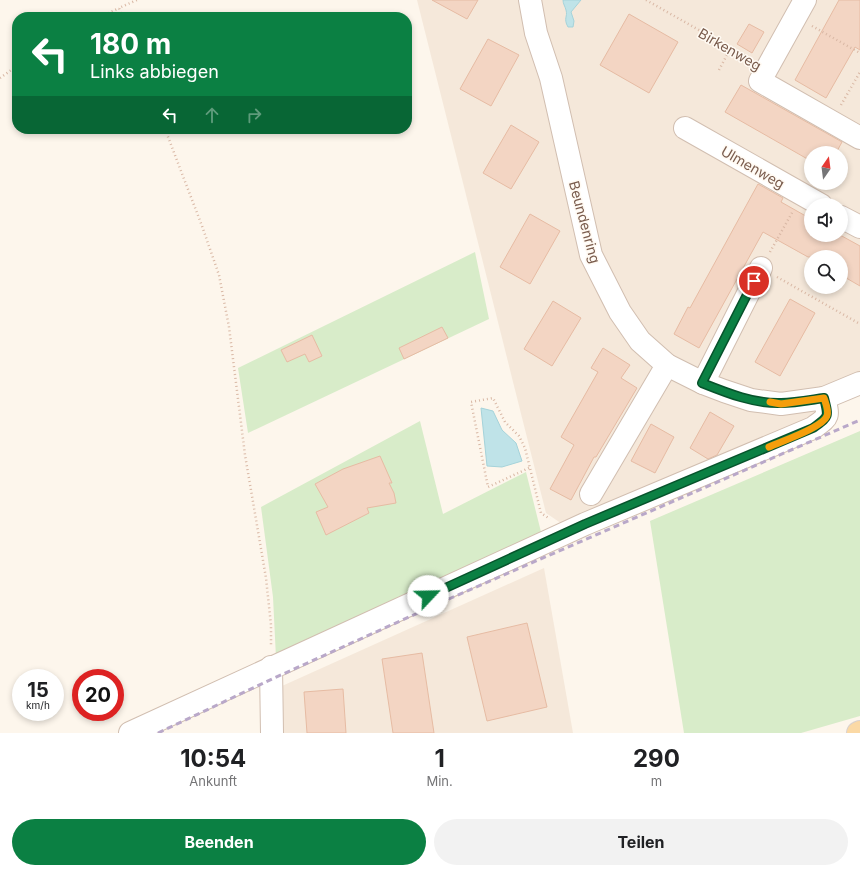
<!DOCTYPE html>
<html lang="de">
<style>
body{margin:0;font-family:Inter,sans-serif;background:#f2f2f2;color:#202124;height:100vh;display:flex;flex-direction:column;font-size:15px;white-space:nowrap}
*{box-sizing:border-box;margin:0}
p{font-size:13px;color:#757577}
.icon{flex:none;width:22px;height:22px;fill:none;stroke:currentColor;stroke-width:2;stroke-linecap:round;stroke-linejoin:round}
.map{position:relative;height:733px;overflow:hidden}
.side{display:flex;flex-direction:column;background:#fff;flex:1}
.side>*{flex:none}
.hud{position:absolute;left:12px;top:12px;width:400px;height:122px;border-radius:16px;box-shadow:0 2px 6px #0003;background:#0b8043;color:#fff;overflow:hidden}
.needle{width:26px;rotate:14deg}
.controls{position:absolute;left:804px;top:146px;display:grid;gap:8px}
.controls a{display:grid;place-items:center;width:44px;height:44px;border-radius:50%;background:#fff;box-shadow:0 2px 6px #0003;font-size:20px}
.speed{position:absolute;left:12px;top:669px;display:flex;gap:8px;font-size:20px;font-weight:700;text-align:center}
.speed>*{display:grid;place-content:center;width:52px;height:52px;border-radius:50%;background:#fff;box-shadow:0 2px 6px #0003;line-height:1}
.speed small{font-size:10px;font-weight:400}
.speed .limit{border:6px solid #d22;background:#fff;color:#111}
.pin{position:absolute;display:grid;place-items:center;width:34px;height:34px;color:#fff;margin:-17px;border:2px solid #fff;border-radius:50%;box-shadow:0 1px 4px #0007}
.me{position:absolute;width:44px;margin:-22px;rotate:66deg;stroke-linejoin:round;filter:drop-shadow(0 0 3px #0008)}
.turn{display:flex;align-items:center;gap:14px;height:84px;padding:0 12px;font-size:18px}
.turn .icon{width:52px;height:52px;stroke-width:2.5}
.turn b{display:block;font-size:28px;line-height:34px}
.lanes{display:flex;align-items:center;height:38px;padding:0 12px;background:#0003;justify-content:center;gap:20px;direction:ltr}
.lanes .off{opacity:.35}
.eta{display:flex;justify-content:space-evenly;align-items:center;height:68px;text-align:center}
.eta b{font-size:24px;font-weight:700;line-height:28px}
.action{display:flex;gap:8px;margin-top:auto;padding:8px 12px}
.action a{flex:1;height:46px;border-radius:24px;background:#0b8043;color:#fff;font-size:16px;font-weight:700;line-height:46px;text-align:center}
.action a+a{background:#f2f2f2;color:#202124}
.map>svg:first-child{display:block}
</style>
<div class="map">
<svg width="860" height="733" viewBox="0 0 860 733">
<rect width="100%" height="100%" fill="#fdf6ec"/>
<g fill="#f5e8da" fill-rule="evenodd">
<path d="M417,0H860V383L828,412L571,530L546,513ZM811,153H841V183H811ZM811,205H841V235H811ZM811,257H841V287H811Z"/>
<polygon points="544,568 573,733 272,733 282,686"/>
</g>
<g fill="#d8ecc9">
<polygon points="475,252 489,319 248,433 238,368"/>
<polygon points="420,421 443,514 526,472 543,540 276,658 273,597 261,507"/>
<polygon points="860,431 860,716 801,733 684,733 650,521"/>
</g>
<g fill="#bfe3e8" stroke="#a5d3da">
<path d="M563,0H581L571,12L574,21L573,27H568C563,18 568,17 566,10C565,6 563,4 563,0Z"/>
<polygon points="481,408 493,411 502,430 516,443 522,461 502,467 487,466"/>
</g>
<g fill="#f3d5c3" stroke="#e6bba3">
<polygon points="432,0 478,0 467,19"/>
<polygon points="839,0 860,0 860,50 855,47 826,98 795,80"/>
<polygon points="629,14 678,42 649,93 600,65"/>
<polygon points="749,24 764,32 752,53 737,44"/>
<polygon points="488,39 519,55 491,106 460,89"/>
<polygon points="741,85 842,142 836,153 811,153 811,161 725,112"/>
<polygon points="511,125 539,142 511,189 483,173"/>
<polygon points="758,184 783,198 781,202 811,219 811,235 840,235 860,246 860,286 841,275 841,257 808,257 763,232 699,348 674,334 688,307 690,308"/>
<polygon points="530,214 560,231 530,284 500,267"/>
<polygon points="790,299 815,313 780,376 755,362"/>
<polygon points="553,301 581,318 552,366 524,349"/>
<polygon points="442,327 448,338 404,359 399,348"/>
<polygon points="312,335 322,356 309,362 305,354 287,362 281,350"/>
<polygon points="603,348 630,365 621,378 637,388 596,457 594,457 571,500 550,489 574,445 561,437 598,372 591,368"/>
<polygon points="710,412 734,426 717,455 708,459 690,448"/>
<polygon points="651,424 674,437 655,473 631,461"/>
<polygon points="380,456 392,483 389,483 394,493 396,503 367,508 369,513 326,535 316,512 328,507 315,484 343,469"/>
<polygon points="527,623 547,707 487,721 467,637"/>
<polygon points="422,653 434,733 393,733 382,659"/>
<polygon points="343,689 346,733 307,733 304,692"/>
</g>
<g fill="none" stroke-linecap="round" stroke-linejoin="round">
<defs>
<g id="minor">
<polyline points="530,0 536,33 551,78 591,255 620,312 640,341 667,365 703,383 724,391 751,400 781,404 824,398 860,383"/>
<polyline points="805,0 760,81 860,138"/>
<polyline points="685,128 821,205"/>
<polyline points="841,217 860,227"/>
<polyline points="703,383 761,268"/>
<polyline points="591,494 667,365"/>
<polyline points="271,667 272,733"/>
<path d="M130,733L585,524L813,428C829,416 829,418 824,398"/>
</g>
<polyline id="major" points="858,733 860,732"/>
</defs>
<use href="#minor" stroke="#d1beb0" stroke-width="24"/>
<use href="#major" stroke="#dad1cd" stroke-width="24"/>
<g stroke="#d9b8a5" stroke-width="2.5" stroke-dasharray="1 3" stroke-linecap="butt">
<polyline points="646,0 750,59"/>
<polyline points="101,17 119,8"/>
<polyline points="122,17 119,8 137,0"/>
<polyline points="812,26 860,53"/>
<polyline points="719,70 730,49"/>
<polyline points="0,78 17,66"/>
<polyline points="841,105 860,72"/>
<polyline points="165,129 202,226 219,275 229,327 245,455 266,578 271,625 271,647"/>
<polyline points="770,252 793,211"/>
<polyline points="777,277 860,324"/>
<polyline points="529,468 488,487 471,402 493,398 505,422 519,436 525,448 541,513 550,519"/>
</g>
<use href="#minor" stroke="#fff" stroke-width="22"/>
<use href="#major" stroke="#fbd9a5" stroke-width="22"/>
<polyline stroke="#b9a8c9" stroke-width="3" stroke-dasharray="6 4" stroke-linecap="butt" points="158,733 272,679 451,598 860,420"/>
</g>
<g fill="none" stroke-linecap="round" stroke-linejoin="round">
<defs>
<path id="route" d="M428,596L585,524L813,428C829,416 829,418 824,398C810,400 795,403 781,403C754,404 727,393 702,383L754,281"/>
</defs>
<use href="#route" stroke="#07532c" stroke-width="10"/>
<use href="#route" stroke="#0b8043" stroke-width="7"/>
<path stroke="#f59e0b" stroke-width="7" d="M769,447C782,441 822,428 827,416C829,411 826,404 824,398L781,404L770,402"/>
</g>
<g text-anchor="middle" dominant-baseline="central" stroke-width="3" stroke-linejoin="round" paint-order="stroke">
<g font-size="14" fill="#7a5c4d" stroke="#fffaf3">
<text transform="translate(730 49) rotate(30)">Birkenweg</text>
<text transform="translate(753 167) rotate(30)">Ulmenweg</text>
<text transform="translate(585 222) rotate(75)">Beundenring</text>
</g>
</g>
</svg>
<div class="controls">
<a><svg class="needle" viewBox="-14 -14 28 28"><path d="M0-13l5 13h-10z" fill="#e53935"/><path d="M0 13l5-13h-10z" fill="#757577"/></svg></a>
<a><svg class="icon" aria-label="sound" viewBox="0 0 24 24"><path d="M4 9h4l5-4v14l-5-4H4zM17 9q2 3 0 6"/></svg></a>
<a><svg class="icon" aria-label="search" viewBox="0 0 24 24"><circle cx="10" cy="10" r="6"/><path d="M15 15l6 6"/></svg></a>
</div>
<div class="speed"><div>15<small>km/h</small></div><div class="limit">20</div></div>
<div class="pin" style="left:754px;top:281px;background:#d93025"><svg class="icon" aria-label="arrive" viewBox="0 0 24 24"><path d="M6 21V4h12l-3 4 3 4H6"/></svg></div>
<svg class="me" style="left:428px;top:596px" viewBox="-20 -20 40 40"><circle r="19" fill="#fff"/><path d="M0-13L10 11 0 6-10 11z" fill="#0b8043"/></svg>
<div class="hud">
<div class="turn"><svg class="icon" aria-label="left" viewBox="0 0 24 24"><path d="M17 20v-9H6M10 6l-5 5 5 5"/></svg><div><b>180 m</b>Links abbiegen</div></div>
<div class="lanes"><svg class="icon" aria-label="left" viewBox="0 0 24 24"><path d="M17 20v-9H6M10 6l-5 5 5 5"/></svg><svg class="icon off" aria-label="ahead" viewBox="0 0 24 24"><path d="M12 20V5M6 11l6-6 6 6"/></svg><svg class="icon off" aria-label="right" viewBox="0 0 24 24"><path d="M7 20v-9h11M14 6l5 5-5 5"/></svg></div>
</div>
</div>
<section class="side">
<div class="eta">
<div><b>10:54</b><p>Ankunft</p></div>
<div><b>1</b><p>Min.</p></div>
<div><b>290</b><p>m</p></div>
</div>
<div class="action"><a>Beenden</a><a>Teilen</a></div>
</section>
